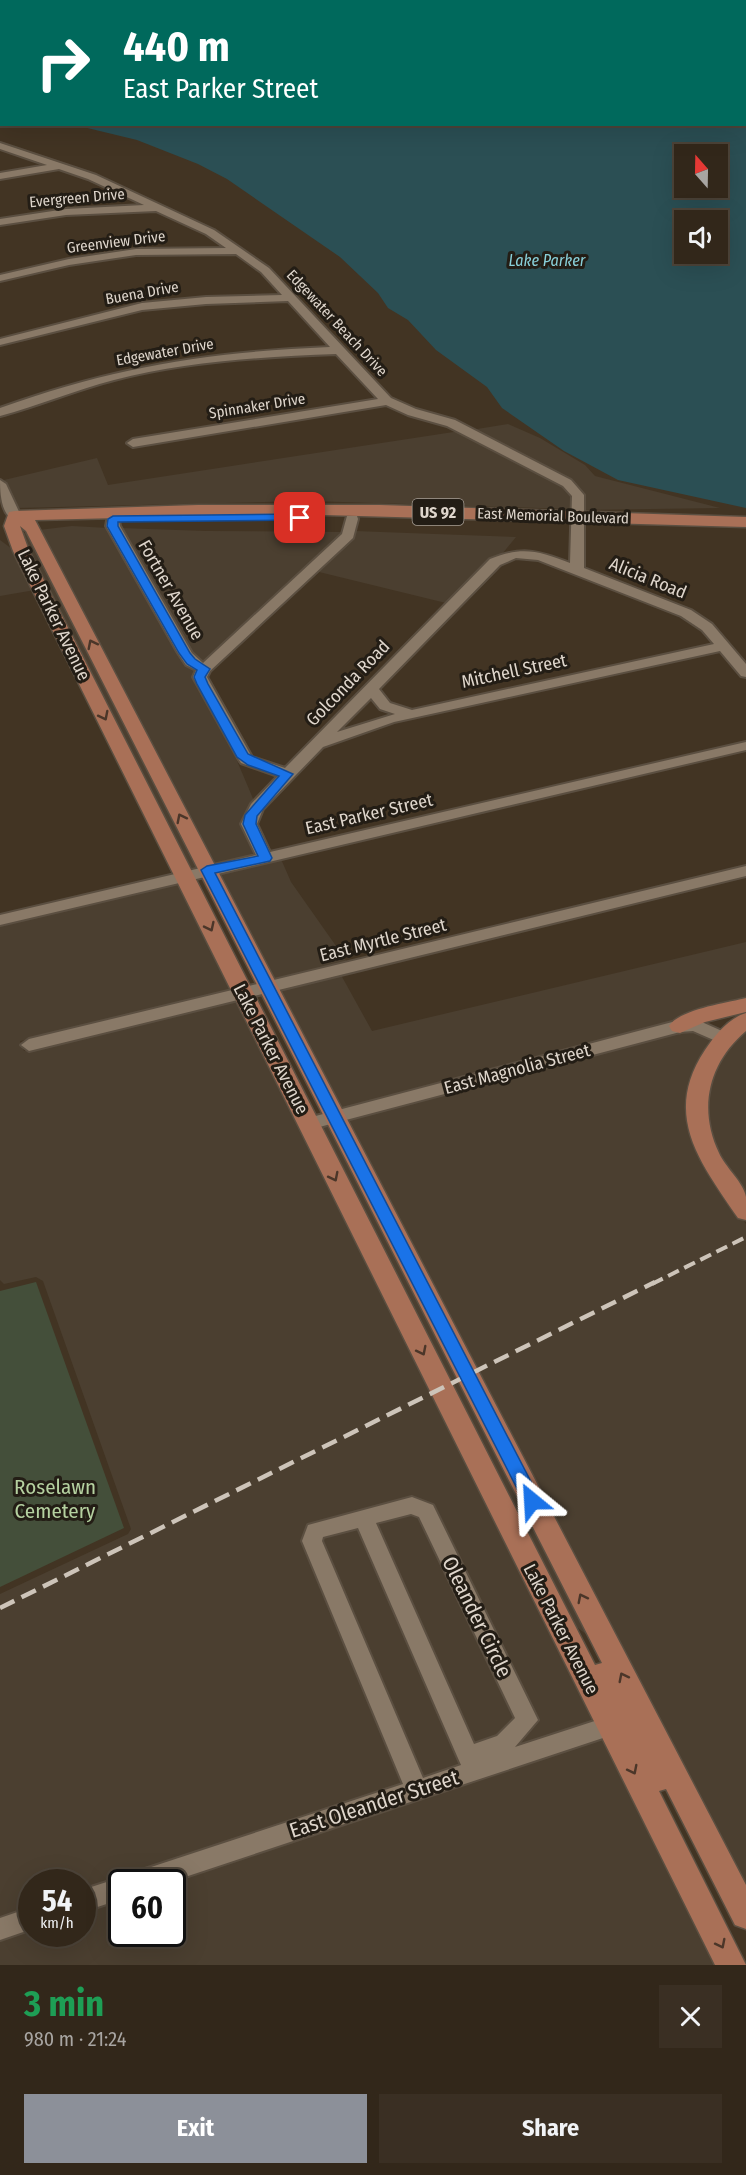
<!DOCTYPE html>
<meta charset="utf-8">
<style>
body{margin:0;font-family:"Fira Sans Condensed",sans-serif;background:#3a2f23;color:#f1f3f6;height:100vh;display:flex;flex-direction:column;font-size:22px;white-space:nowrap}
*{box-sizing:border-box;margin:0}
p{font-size:20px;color:#a8a5a2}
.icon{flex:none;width:33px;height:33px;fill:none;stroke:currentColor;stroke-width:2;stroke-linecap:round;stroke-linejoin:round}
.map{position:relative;height:1965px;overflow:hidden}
.side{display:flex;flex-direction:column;background:#32271a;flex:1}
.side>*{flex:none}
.banner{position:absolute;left:0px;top:0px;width:747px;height:126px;box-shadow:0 6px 24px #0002,0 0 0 2px #4d4439;background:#00695c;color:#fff;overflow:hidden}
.needle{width:39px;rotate:340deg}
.buttons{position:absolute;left:674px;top:144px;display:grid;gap:12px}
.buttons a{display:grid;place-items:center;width:54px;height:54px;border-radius:0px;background:#32271a;box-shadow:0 6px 24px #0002,0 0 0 2px #4d4439;font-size:30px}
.speed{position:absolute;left:18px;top:1869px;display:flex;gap:12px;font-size:30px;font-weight:700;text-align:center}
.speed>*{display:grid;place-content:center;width:78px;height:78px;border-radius:50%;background:#32271a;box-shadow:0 6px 24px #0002,0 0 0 2px #4d4439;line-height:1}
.speed small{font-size:15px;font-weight:400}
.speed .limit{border:3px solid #111;border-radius:9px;background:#fff;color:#111}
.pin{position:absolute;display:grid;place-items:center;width:51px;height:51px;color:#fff;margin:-26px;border-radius:12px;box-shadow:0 3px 9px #0006}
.me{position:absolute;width:66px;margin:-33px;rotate:333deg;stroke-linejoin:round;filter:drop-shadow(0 0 4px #0008)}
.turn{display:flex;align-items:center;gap:21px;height:126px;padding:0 24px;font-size:27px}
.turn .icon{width:78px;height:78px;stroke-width:2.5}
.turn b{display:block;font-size:42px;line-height:51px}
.round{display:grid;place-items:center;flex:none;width:63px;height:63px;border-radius:0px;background:#3a2f23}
.head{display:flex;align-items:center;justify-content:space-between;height:102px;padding:0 24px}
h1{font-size:36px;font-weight:700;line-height:45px;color:#1e9e55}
.primary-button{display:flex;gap:12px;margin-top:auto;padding:12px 24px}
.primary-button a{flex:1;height:69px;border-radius:0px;background:#8c9099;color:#fff;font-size:24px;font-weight:700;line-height:69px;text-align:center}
.primary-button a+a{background:#3a2f23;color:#f1f3f6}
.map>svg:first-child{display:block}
</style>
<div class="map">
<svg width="746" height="1965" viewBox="0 0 746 1965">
<rect width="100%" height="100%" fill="#423423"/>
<g fill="#4b3f30">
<polygon points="508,424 540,438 585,465 595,476 720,508 582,510 582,494 572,482 471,430"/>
<polygon points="460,431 563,485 572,495 571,509 310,501 17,508 4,480 97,458 108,485"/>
<polygon points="72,526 108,528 197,670 194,678 197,685 232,749 254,801 245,814 243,824 257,855 212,865 39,530"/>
<polygon points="120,528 206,531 343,532 202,663 196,660"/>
<polygon points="355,531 381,532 516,537 502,554 489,560 446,603 315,571"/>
<polygon points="29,532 199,867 188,869 20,533"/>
<polygon points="0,540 16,552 35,590 0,596"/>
<polygon points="281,859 291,882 348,963 272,982 216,873"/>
<polygon points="181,882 234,991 20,1041 24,1051 239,1001 597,1720 514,1748 534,1727 535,1717 430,1504 409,1497 312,1523 306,1529 304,1539 403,1783 83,1891 82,1882 32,1882 31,1908 0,1918 0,1594 128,1534 131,1529 43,1281 36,1277 4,1284 0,1280 0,925"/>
<polygon points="746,942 746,999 671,1022 339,1110 277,992 341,975 372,1031"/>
<polygon points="746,1029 746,1200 721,1162 703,1110 720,1054"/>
<polygon points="694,1030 714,1040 702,1055 693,1075 707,1166 746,1224 746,1896 344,1121 678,1032"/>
<polygon points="331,1124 591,1638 565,1618 318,1128"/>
<polygon points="412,1513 420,1516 516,1718 499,1735 472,1744 374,1522"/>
<polygon points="358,1527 462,1765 421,1778 321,1541 323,1537"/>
<polygon points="606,1737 720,1965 0,1965 0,1940 31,1929 32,1934 82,1934 83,1912 121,1899 122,1934 172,1934 172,1882 170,1882 420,1798 474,1783"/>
</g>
<polygon fill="#444f3a" points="36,1282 124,1528 0,1587 0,1291"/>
<path fill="#2b4f54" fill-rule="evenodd" d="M0,0H746V508L618,480L564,451L502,408L487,387L436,350L408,320L388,308L378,293L340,257L227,179L198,164L137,140L75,125L746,124V2H2L1,97ZM684,154H717V188H684ZM684,220H717V254H684Z"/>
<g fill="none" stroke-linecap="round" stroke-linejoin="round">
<defs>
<g id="minor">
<path d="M0,143L96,175L214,230L269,268L391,398L416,409L455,420L571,480L584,495V568L691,610L712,624L746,664V677L741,676L720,651L394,722L323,747L263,809L257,824L270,852L746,742V750L0,925V915L256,855L241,824L251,804L278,776L241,763L239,760L193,677L196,670L186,665L178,653L106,526L108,516H118L120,526L192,653L203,663L342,534L347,516H357L358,519L353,538L210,671L207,677L252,757L285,768L490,559C522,546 539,551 570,563L572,496L563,486L447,426L408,415L386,405L133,447L127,443L133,439L378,399L336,354C262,357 186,361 114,380C75,390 38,406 0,416V408C114,367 209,352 330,347L288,301L206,304L142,310L0,345V339L142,303L206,297L282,295L261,272L236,254L136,255L69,265L0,281V275L69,259L136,249L226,248L206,234L156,211L66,215L0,225V219L66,209L144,205L88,179L59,169L0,179V173L47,165L0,149ZM516,558L538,560L681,616L702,630L714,644L412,710L390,703L379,689L500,565ZM371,698L380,709L395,714L337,732Z"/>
<path d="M0,480L6,484L21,516L20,519L15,520C1,516 0,493 0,480Z"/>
<polygon points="746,866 746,876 29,1051 21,1045 29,1039"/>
<polygon points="695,1019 731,1035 733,1039 725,1045 693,1031 680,1032 308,1130 302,1128 299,1124 302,1120 308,1118 680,1020"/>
<path d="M412,1497L433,1505L538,1720L515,1747L610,1716L618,1719L621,1726L618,1733L170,1882H122V1899L82,1912V1890L122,1877L128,1880L131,1874L139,1871L403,1784L302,1541L308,1525ZM411,1514L419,1517L515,1718L497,1736L474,1744L376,1523ZM358,1528L457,1756L461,1765L423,1778L322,1541L323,1537Z"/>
<polygon points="32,1907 32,1929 0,1940 0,1918"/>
</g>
<g id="major">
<path d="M198,505H380L746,517V527L289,514L35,520L746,1885V1929L735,1925L666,1789L659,1791L746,1965H715L13,551L4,526L9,512L15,511ZM20,526L26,531L602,1663L595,1665L29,551Z"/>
<path d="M746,998V1012L705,1022L680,1033L672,1031L669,1026C680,1009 727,1003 746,998Z"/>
<path d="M746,1013V1031C708,1063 698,1109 719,1153C725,1167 744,1183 746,1197C746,1204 746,1213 746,1220L738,1218C700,1162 662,1115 705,1050C715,1035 729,1018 746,1013Z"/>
</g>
</defs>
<use href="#minor" stroke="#5b4f41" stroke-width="4"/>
<use href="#major" stroke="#5b4f41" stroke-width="3"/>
<use href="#minor" fill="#897967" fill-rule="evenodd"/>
<use href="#major" fill="#a97057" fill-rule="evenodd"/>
<polyline stroke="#cdc4b9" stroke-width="4" stroke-dasharray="12 6" stroke-linecap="butt" points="652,1284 746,1237"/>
<polyline stroke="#cdc4b9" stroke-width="4.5" stroke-dasharray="16 8" stroke-linecap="butt" points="0,1608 655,1282"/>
</g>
<defs><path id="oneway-chevron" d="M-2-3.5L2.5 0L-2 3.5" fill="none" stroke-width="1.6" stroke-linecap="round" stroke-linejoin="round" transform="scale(1.5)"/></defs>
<g stroke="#4b3629">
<use href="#oneway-chevron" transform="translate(92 644) rotate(-117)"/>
<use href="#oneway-chevron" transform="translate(104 716) rotate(63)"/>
<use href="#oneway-chevron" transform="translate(181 818) rotate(-117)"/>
<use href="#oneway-chevron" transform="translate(210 927) rotate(64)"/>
<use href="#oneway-chevron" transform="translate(334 1177) rotate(63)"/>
<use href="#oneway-chevron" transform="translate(422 1351) rotate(63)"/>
<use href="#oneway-chevron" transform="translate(582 1598) rotate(-117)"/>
<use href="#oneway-chevron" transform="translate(623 1677) rotate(-117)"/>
<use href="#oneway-chevron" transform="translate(633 1770) rotate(63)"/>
<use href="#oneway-chevron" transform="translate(721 1944) rotate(63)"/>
</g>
<polygon fill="#1a73e8" stroke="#114b97" stroke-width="1.5" points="300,514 305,518 303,520 118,522 118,526 190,653 195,659 210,669 205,677 208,684 248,754 293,774 257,816 256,824 272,858 270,861 215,873 541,1501 538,1506 526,1506 201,870 207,866 258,856 243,824 245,815 279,776 248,765 237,757 197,684 194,677 197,670 187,664 179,653 107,526 108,519 113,516"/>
<g text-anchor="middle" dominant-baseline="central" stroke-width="6" stroke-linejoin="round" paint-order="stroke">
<g font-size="15" fill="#dfd6cc" stroke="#231d15">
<text transform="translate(77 198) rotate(-5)">Evergreen Drive</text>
<text transform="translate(116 242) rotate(-7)">Greenview Drive</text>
<text transform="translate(142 293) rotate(-10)">Buena Drive</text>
<text transform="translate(337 323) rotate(47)">Edgewater Beach Drive</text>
<text transform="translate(165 352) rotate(-10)">Edgewater Drive</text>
<text transform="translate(257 406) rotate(-9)">Spinnaker Drive</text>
<text transform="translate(553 516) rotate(2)">East Memorial Boulevard</text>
</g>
<g font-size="16" font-style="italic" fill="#89d0d9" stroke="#231d15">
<text x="547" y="260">Lake Parker</text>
</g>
<rect fill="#231d15" stroke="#a79e95" stroke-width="1.5" x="412.5" y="499" width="51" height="26" rx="4.5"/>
<g font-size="16" font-weight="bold" fill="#dfd6cc">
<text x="438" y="512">US 92</text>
</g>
<g font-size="18" fill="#dfd6cc" stroke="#231d15">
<text transform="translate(648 578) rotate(22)">Alicia Road</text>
<text transform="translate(171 590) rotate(60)">Fortner Avenue</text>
<text transform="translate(54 615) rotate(64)">Lake Parker Avenue</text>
<text transform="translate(514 671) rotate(-12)">Mitchell Street</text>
<text transform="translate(348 683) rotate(-46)">Golconda Road</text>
<text transform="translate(369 814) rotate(-13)">East Parker Street</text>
<text transform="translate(383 940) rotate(-14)">East Myrtle Street</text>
<text transform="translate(271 1049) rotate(63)">Lake Parker Avenue</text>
<text transform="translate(517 1069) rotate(-15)">East Magnolia Street</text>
<text transform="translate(561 1629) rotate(63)">Lake Parker Avenue</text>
</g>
<g font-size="21" fill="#b5d1a0" stroke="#231d15">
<text x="55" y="1487">Roselawn<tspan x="55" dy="24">Cemetery</tspan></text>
</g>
<g font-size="21" fill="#dfd6cc" stroke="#231d15">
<text transform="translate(477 1617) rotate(64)">Oleander Circle</text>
<text transform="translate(374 1804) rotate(-18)">East Oleander Street</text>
</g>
</g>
</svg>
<div class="buttons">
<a><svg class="needle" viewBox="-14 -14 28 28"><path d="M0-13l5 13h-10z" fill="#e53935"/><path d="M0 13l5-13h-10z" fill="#a8a5a2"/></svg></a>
<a><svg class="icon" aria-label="sound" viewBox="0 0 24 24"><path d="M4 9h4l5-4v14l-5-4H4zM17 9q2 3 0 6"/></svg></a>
</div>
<div class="speed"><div>54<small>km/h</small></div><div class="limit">60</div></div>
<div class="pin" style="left:300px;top:518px;background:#d93025"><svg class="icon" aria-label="arrive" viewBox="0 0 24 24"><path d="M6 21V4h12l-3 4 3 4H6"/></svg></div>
<svg class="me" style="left:532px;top:1501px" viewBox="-20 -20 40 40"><path d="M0-17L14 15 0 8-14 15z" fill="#1a73e8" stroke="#fff" stroke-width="4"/></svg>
<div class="banner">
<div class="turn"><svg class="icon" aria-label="right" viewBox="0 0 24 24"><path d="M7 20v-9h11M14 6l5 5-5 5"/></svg><div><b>440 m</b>East Parker Street</div></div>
</div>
</div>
<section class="side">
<div class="head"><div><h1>3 min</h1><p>980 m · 21:24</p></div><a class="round"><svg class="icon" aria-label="close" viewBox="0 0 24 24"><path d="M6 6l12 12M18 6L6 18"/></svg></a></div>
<div class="primary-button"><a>Exit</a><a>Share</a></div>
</section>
